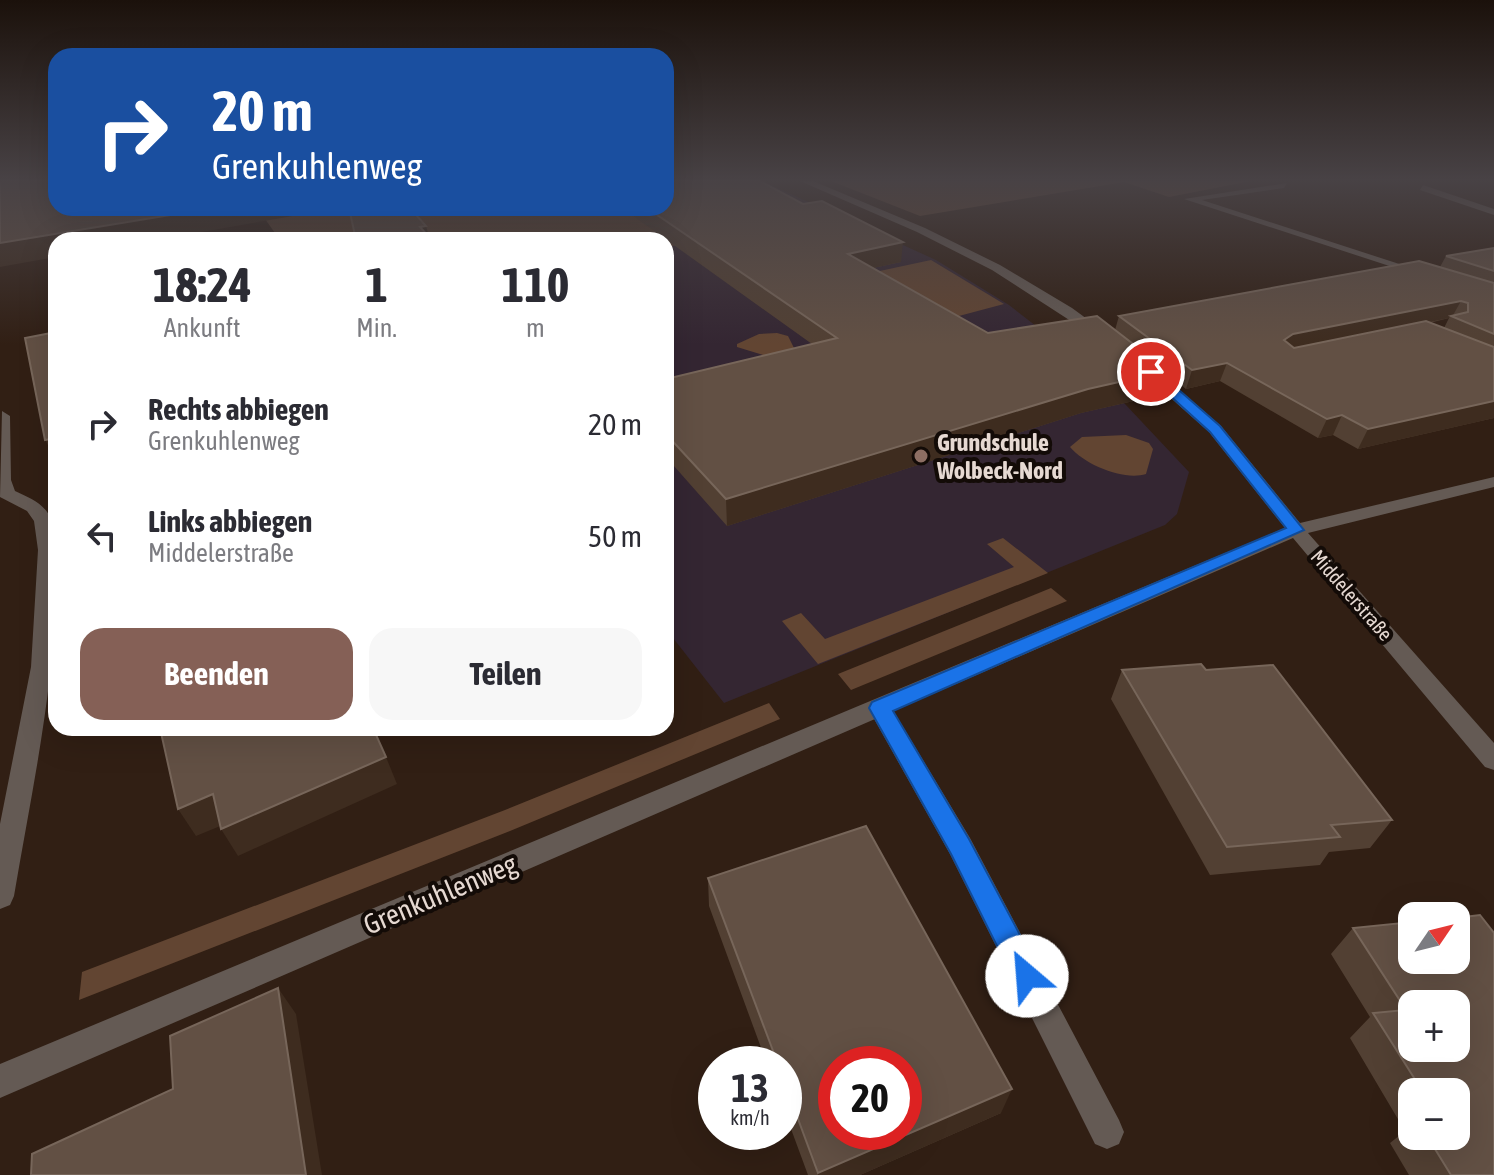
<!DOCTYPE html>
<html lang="de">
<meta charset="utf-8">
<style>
body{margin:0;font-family:"Asap Condensed",sans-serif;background:#f7f7f7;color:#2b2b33;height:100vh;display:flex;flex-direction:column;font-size:30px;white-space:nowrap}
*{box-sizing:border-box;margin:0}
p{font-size:26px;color:#7c7c81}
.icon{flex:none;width:44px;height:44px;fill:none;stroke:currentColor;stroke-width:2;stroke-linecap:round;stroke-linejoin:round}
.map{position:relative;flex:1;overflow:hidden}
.sheet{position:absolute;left:48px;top:232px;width:626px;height:504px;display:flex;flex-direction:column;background:#fff;border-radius:24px;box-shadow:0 8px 32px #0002}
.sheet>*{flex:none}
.hud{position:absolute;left:48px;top:48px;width:626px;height:168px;border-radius:24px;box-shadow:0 8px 32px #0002;background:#1a4fa0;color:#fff;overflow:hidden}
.needle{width:52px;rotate:55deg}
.buttons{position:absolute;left:1398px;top:902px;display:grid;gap:16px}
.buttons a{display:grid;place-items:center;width:72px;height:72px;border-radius:16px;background:#fff;box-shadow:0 8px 32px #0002;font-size:40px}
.speed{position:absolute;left:698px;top:1046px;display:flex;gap:16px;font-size:40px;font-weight:700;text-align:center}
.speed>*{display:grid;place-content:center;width:104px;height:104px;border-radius:50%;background:#fff;box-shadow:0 8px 32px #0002;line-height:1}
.speed small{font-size:20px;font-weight:400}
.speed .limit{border:12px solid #d22;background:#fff;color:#111}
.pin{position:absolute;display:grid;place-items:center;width:68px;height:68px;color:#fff;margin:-34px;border:4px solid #fff;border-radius:50%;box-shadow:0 2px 8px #0007}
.me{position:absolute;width:88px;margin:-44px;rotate:333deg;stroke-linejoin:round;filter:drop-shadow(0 0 6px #0008)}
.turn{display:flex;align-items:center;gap:28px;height:168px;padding:0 32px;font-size:36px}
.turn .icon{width:104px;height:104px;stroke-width:2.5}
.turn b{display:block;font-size:56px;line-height:68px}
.eta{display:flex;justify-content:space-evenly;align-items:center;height:136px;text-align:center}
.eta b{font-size:48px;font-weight:700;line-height:56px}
.action{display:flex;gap:16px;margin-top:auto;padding:16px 32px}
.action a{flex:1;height:92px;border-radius:24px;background:#856056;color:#fff;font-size:32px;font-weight:700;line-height:92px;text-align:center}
.action a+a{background:#f7f7f7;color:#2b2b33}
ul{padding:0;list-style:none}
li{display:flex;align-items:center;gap:24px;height:112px;padding:0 32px}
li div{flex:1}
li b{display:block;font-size:30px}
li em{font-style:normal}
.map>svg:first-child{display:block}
</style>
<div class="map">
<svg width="1494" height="1175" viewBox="0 0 1494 1175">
<rect width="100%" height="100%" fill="#311f14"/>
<polygon fill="#342632" points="666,181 762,181 936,260 1009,305 1094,371 1189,472 1177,514 1165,525 724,703 666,629 666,240 280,240 323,208 666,208"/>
<g fill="#624532">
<polygon points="831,181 1251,181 1169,197 1124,182 920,216"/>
<polygon points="323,208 666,208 785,225 666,247 666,240 280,240 265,219"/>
<polygon points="931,260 1004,304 880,337 805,287"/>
<polygon points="777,333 788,336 795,350 776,359 737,347 737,344 759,334"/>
<path d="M1126,435L1149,443L1153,449L1146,474C1124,481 1085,465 1070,447L1082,437Z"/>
<polygon points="1003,538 1048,573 818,664 782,621 801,613 825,639 1014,567 987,544"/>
<polygon points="1051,588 1067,601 851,690 838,674"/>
<polygon points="769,703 780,719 510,831 79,1000 82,972 505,810"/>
</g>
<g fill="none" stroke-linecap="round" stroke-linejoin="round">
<g fill="#645a54" fill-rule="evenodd">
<polygon points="1287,183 1284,188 1202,200 1424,272 1414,274 1184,199"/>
<polygon points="1423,185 1494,209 1494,215 1420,190"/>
<polygon points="880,699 888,702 970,838 1119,1120 1124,1132 1119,1144 1107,1149 1095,1144 950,854 868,708 872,702"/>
</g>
<g fill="#645a54" fill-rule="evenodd">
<polygon points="800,181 813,181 925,228 1000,265 1072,308 1109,335 1097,338 992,270 917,232"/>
<polygon points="1138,363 1148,363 1221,426 1300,523 1494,477 1494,487 1308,533 1494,743 1494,770 1485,767 1293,538 0,1098 0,1064 1285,528 1209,432 1138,369"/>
<path d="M2,411L10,416L11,480L15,491C30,498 44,503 52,520C59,536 56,558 56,575C56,683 32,789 14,896L10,905L0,909V824L31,667L38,550L34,521L27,511L0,497Z"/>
</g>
</g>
<g fill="#524033" fill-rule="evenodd">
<path d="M622,208H666L901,262L873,268L988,333L1115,330L1119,316L1440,267L1446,256L1494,248V418L1358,449L1333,435L1318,438L1220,381L1186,389L1167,374L1160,395L1081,413L727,526L666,457V379L812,344ZM1449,318L1444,328L1429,323Z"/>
<polygon points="1122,670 1206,670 1392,820 1370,848 1329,852 1320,865 1210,875 1111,699"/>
<polygon points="708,878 1001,1113 860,1175 808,1175 784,1110 784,1064 767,1064 709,906"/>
<path d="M1412,922L1494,1175H1409L1390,1143L1405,1131L1350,1038L1370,1017L1331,954L1353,928ZM1412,1092H1456V1136H1412Z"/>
</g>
<g fill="#3e2c1f">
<polygon points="213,208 339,208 155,240 56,240 56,257 0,267 0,243"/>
<polygon points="426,226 430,240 415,240 420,227"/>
<polygon points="903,242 901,262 846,274 848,254"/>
<polygon points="1461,301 1452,317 1451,316 1449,318 1285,352 1284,340 1293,334"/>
<polygon points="1227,363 1220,381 1186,389 1192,370"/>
<polygon points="1168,371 1160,395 1081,413 727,526 726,499 1088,389"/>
<polygon points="1494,401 1494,418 1358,449 1368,429"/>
<polygon points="1342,415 1333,435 1318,438 1327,419"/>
<polygon points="56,438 56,459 45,440"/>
<polygon points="386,757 397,784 238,856 221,829"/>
<polygon points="213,794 230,822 196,836 178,809"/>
<polygon points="278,988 296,1014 322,1175 306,1175"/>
<polygon points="1012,1089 1001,1113 860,1175 818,1175 818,1173"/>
</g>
<g fill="#625044" stroke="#77665a" stroke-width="2" fill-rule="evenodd">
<polygon points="0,181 56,181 56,208 213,208 0,243"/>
<polygon points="666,181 760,181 803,204 822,201 903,242 848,254 988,333 1097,316 1168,371 1088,389 726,499 666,434 666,379 837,338 647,208 666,208"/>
<polygon points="349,208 410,208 426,226 420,227 429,237 415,240 356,240"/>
<polygon points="1494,248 1494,271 1446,256"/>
<polygon points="1419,261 1494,283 1494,334 1451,316 1468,312 1468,303 1461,301 1293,334 1284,340 1294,348 1426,321 1494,347 1494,401 1368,429 1342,415 1327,419 1227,363 1192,370 1119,316"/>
<polygon points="56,332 56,438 45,440 25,338"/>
<polygon points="1201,664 1206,670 1273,665 1392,820 1331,825 1340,837 1227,847 1122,670"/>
<polygon points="160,728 373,728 386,757 221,829 213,794 178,809"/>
<path d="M866,826L1012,1089L818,1173L784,1081V1064H778L708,878ZM836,1064H904V1132H836Z"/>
<path d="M1480,915L1494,933V1175H1451L1427,1136H1456V1092H1423L1373,1013L1406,1010L1353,928L1412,922V960H1456V918ZM1412,1004H1456V1048H1412Z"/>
<polygon points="278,988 306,1175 31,1175 32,1154 173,1089 170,1036"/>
</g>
<linearGradient id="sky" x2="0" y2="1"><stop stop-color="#1b110b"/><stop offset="0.52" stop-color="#484245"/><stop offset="1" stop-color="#484245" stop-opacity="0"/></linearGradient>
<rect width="1494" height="345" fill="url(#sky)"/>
<polygon fill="#1a73e8" stroke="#114b97" stroke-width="2" points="1147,370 1156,370 1220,426 1304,530 893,711 969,839 1037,967 1041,976 1037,986 1027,990 1017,986 951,854 869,708 872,702 1286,528 1210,432 1147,375"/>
<circle fill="#8d6e63" stroke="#130b07" stroke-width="3" cx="921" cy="456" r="8"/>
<g text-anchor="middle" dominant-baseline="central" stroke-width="8" stroke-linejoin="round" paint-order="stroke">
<g font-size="20" fill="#e6d9d2" stroke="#130b07">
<text transform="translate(1352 595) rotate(49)">Middelerstraße</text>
</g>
<g font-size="24" font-weight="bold" fill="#e6d9d2" stroke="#130b07" text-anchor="start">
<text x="937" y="442">Grundschule<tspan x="937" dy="28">Wolbeck-Nord</tspan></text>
</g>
<g font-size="28" fill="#e6d9d2" stroke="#130b07">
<text transform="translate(440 894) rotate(-23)">Grenkuhlenweg</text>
</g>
</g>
</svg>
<div class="buttons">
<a><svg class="needle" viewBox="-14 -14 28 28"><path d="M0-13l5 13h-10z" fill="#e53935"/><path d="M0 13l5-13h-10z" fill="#7c7c81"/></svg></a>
<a>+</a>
<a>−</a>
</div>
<div class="speed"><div>13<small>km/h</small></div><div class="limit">20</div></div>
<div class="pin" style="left:1151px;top:372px;background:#d93025"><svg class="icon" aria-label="arrive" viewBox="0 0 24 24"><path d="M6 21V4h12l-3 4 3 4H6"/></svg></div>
<svg class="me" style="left:1027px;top:976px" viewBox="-20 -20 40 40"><circle r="19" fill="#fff"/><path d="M0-13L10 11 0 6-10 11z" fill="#1a73e8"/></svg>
<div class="hud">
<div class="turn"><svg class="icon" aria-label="right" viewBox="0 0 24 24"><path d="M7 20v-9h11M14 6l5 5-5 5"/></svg><div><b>20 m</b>Grenkuhlenweg</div></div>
</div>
<section class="sheet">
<div class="eta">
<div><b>18:24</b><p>Ankunft</p></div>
<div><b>1</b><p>Min.</p></div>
<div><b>110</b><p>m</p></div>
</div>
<ul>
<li><svg class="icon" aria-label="right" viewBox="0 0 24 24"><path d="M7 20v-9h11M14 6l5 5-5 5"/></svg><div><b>Rechts abbiegen</b><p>Grenkuhlenweg</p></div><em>20 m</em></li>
<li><svg class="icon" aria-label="left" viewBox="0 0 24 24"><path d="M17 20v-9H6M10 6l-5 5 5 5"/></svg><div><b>Links abbiegen</b><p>Middelerstraße</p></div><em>50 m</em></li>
</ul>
<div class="action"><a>Beenden</a><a>Teilen</a></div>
</section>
</div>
